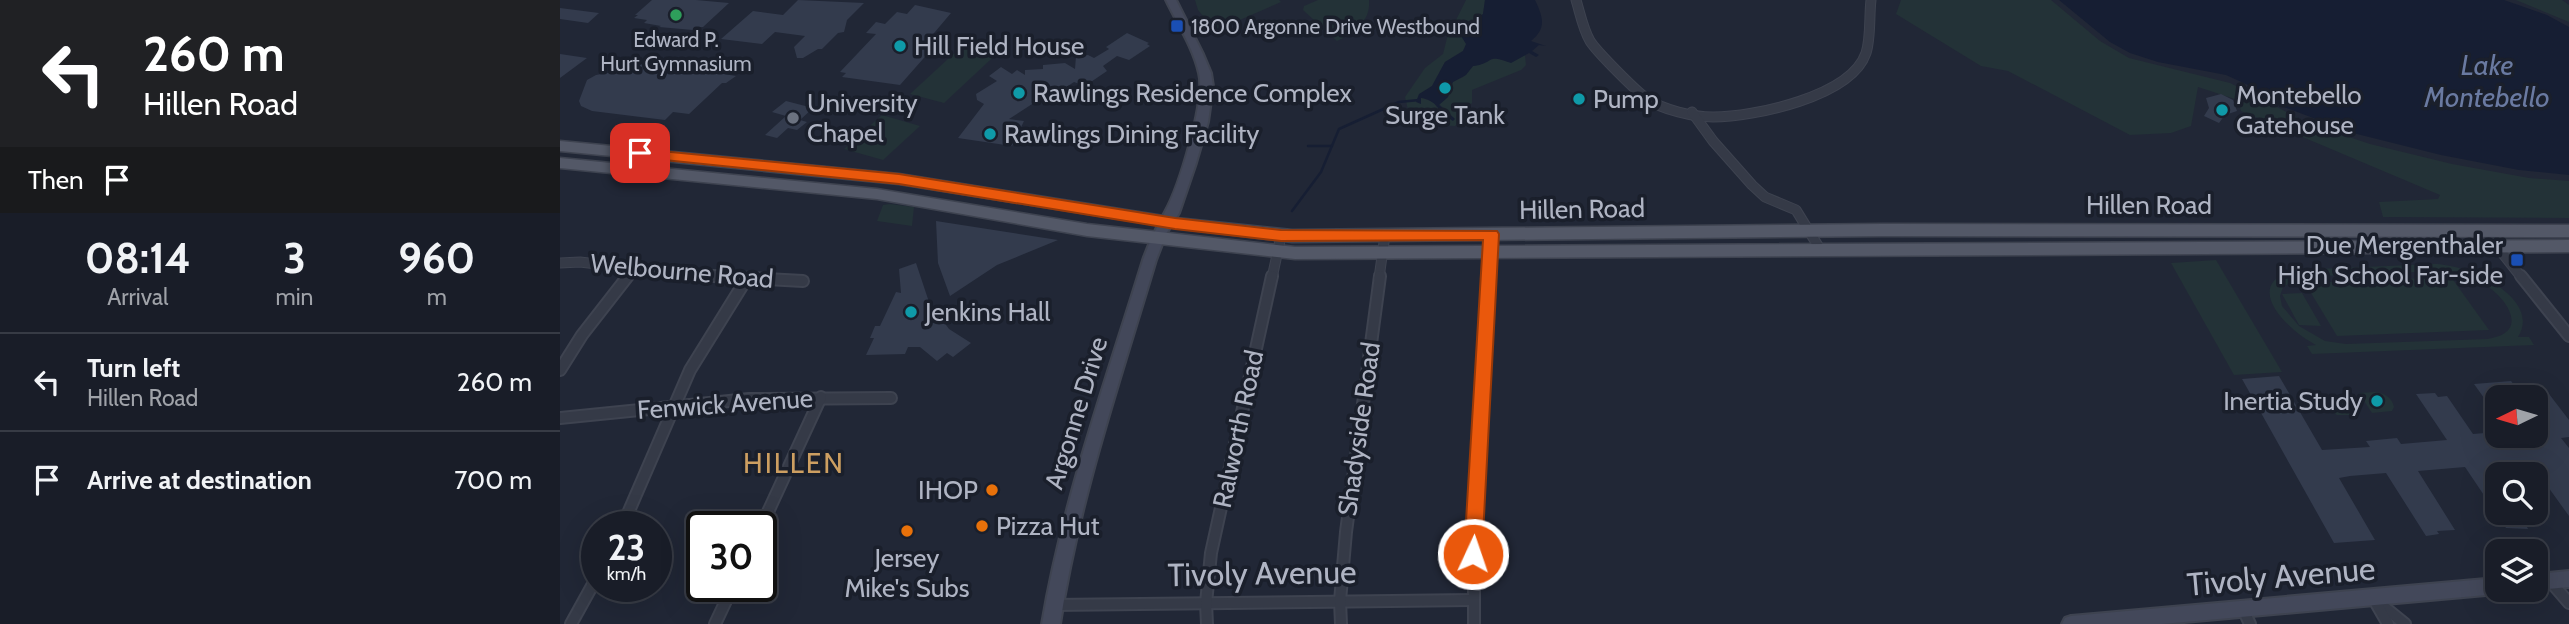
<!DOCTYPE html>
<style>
body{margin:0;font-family:Cabin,sans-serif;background:#222630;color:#f1f3f6;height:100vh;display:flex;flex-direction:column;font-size:26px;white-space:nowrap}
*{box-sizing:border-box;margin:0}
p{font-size:23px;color:#9fa2a8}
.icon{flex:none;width:38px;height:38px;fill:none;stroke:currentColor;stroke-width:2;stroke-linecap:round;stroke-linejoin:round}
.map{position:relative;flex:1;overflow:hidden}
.details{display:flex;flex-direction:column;background:#191d28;width:560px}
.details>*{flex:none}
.banner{background:#202124;color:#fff;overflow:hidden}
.needle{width:46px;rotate:265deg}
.buttons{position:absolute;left:1925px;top:385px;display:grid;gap:14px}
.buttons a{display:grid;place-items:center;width:63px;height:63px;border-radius:14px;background:#191d28;box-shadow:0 7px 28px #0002,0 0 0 2px #373b45;font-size:35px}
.speed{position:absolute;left:21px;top:511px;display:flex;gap:14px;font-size:35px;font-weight:700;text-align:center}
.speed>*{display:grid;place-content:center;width:91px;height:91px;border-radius:50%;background:#191d28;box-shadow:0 7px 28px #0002,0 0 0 2px #373b45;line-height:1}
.speed small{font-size:18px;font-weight:400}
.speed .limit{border:4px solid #111;border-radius:10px;background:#fff;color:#111}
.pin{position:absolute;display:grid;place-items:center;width:60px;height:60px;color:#fff;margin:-30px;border-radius:14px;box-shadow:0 4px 10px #0006}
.me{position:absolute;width:77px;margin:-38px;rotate:3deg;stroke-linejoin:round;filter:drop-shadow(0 0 5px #0008)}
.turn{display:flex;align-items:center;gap:24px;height:147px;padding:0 28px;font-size:32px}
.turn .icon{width:91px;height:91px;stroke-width:2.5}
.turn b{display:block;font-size:49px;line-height:60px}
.then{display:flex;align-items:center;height:66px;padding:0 28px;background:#0003;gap:14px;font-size:26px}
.eta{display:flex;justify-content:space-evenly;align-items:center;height:119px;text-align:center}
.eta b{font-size:42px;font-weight:700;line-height:49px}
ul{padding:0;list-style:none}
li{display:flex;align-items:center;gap:21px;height:98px;padding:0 28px;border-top:2px solid #373b45}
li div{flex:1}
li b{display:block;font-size:26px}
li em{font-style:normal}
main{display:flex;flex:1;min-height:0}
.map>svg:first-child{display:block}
</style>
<main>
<section class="details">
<div class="banner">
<div class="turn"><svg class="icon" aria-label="left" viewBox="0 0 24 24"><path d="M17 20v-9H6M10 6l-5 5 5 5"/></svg><div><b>260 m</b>Hillen Road</div></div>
<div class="then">Then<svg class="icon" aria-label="arrive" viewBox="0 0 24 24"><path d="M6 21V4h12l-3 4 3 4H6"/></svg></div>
</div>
<div class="eta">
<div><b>08:14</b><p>Arrival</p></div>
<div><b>3</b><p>min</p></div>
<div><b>960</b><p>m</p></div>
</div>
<ul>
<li><svg class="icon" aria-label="left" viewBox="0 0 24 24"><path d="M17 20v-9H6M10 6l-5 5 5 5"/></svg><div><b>Turn left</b><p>Hillen Road</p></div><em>260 m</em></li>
<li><svg class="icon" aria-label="arrive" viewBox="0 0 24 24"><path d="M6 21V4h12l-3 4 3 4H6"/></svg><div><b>Arrive at destination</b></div><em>700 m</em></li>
</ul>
</section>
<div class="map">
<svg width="2009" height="624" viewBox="0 0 2009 624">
<rect width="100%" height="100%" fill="#212736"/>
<g fill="#233237" fill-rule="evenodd">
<polygon points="635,0 719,0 721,2 659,29 652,27 638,10"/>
<path d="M758,0H809C811,21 794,33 777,41L743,10L744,6Z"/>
<path d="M906,0H925L923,14L904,28L907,44L903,51L885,62L872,86L859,97L874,102L877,108L895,119L879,104L888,97L892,82L903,77L913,66L934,57L948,62L965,55L966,65L961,70L912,90V103C903,109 903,119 895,126L872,125L849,114L845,97L865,68L883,54L887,38Z"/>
<polygon points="1341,0 1491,0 1540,41 1569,58 1670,83 1750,124 1810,144 1892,164 1969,178 2009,181 2009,218 1823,217 1819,202 1878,199 1880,195 1681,111 1678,100 1638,87 1631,126 1611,133 1570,135 1448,71 1421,66 1336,14"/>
<polygon points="1956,0 2002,0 2009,5 2009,22"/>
<polygon points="405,36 444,47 384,103 350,94 401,47 395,45"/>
<polygon points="322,115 360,126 323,160 284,149"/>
<polygon points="330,204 354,207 352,226 317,221 323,205"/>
<polygon points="1656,260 1722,372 1674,375 1611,263"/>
<path d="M1875,264C1905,264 1983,297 1958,337H1969L1974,345L1752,354L1747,346L1756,345C1730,332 1680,286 1733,270ZM1879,271C1895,271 1909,275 1922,283C1946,296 1972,333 1927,339L1786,344L1765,341L1739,326L1722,306L1720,296L1723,287L1739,277Z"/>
<polygon points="1891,277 1929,330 1777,336 1745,283"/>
<polygon points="1742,293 1761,326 1739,325 1722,294"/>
<path d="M1815,392C1825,393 1832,398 1834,407L1832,411L1812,413L1799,393Z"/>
<polygon points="1787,394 1799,415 1777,415 1765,407 1766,397"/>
</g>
<g fill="#161e33">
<path d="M925,0H975C983,17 987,28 971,41L986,46L979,45L972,51L979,55L976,57L969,53L951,63C925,53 936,63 913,66L906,75L893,82L888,97L879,105L895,119L893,121C881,113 875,99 861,98V104L856,102L859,94L872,86L885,62L903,51L906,44L901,36L904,28L923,14Z"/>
<polygon points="1499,0 1944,0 1987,15 2009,27 2009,175 1959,170 1881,155 1793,133 1719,105 1699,90 1666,75 1598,62 1570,53 1550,42"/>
</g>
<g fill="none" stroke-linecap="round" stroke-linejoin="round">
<g stroke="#161e33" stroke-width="2.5">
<polyline points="748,146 772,146"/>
<polyline points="732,211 761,172 779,129 839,102 859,100"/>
</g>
</g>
<g fill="#333b4d">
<polygon points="92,0 136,0 169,3 143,27 137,27 133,30 99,27 101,26 84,23 87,20 74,18 78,15 75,15"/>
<polygon points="238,0 304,3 287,20 284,32 278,33 262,49 258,49 243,58 237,58 234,47 245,36 215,32 202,44 161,39 193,11 223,15"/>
<polygon points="355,5 391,13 369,39 378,42 340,85 282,77 286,73 280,72 316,34 306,33 316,22 325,24 337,12 347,14"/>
<polygon points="0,8 39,13 28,23 0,19"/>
<polygon points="567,33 589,43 587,44 590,46 569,60 557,56 543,66 547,71 525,86 514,82 490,98 486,95 449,119 464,121 452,146 398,138 424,104 417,100 416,94 437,81 429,76 441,67 452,74 457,70 465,75 465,70 483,69 483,65 505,63 515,69 516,56 528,55 534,58 549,49 546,47"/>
<polygon points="0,54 27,58 0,78"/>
<polygon points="71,59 176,76 166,83 162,83 129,114 113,112 105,120 32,111 21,106 19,101 27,80 36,75 58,71"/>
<polygon points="1661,94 1673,100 1677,111 1665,115 1659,123 1644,116 1649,108 1646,98"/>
<polygon points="226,101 253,108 240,120 247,122 237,130 228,128 217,138 205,135 226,116 212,112"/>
<polygon points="376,221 498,240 437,265 390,296 378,263"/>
<polygon points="356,263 369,302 389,329 411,343 393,357 387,353 377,361 360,347 348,347 345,354 306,355 314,338 310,338 315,326 320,326 336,292 341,293 339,269"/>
<polygon points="1719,376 1762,450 1810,447 1806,441 1837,438 1841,444 1887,440 1856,394 1875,393 1878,397 1887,396 1913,434 1937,432 1937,436 1976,436 1976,391 1986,390 2009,420 2009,437 2001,438 2009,448 2009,516 1970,462 1934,464 1941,474 1937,474 1937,513 1978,513 1985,523 1966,525 1968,529 1946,528 1905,467 1858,471 1895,530 1877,531 1879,534 1866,536 1826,473 1790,476 1779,478 1815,540 1774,543 1682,379"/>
<polygon points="1951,381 1963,397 1937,397 1937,416 1914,384"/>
</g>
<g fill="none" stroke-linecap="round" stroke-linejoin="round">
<defs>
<g id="street-far1">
<path d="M1016,0C1020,13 1023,29 1030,41C1037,52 1075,90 1086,98C1102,110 1134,117 1153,117C1193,117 1291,97 1306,53C1311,38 1309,16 1311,0"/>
<polyline points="1132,112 1153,141 1192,185 1205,197 1236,210 1260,249"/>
<polyline points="1924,230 1962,278"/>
<polyline points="0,263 20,262 129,275 186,278"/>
<polyline points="66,278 74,268"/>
<polyline points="712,278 721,236"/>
<polyline points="819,278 825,235"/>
<polyline points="929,278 931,234"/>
</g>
<g id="street">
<polyline points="153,276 243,281"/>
<polyline points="1961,276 2009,336"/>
<polyline points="0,370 22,335 68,276"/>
<polyline points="0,418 189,399 331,398"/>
<polyline points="62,527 130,370 187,278"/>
<polyline points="201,527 261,397"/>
<polyline points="1990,581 2009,603"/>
<polyline points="1813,598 1845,624"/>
<polyline points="1816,603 1828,624"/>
<polyline points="493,605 912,600"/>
<polyline points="1683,609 1690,624"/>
<polyline points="11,624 37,577"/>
<polyline points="155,624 173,586"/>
<polyline points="647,624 646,603 651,553 712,276"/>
<polyline points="781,624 780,601 786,532 820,276"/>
<polyline points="914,624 914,537 929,276"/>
</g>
<g id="secondary">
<path d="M606,0H616L643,54L651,73L653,86L648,122L636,163L619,213L606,234L596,260C560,381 519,499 500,624H482C503,499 546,381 583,260C589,243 596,228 605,212C619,187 646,100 639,73C633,47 617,23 606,0Z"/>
<polygon points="2009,571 2009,587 1976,590 1976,574"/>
<polygon points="1937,578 1937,590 1944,590 1937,594 1602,624 1502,624 1505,618 1511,616"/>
</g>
<g id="primary">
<polygon points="0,141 339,174 616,218 732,230 1323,224 2009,225 2009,237 1323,236 732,242 616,228 339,184 0,151"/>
<polygon points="0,158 317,189 527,224 735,247 2009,240 2009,252 735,259 527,236 317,199 0,168"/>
</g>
</defs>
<use href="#street-far1" stroke="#3e4350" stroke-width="11"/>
<use href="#street" stroke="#3e4350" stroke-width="14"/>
<use href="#secondary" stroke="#3e4350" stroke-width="4"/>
<use href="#primary" stroke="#3e4350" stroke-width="3"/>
<use href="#street-far1" stroke="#353a47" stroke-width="9"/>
<use href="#street" stroke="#353a47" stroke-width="10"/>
<use href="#secondary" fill="#43485a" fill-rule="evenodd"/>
<use href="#primary" fill="#535867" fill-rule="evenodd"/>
</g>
<polygon fill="#ea580c" stroke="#983908" stroke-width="2" points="80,149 339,174 615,218 721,230 937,231 939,234 922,554 920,560 913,563 907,560 904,554 923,240 721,241 615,229 339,184 75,157 73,153"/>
<circle fill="#2e9e5b" stroke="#1a1f2b" stroke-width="2.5" cx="116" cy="15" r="7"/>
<g fill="#1a4fb4" stroke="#1a1f2b" stroke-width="2.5">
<rect x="610" y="19" width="14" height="14" rx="3.5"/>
<rect x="1950" y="253" width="14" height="14" rx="3.5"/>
</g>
<g fill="#0f9aa8" stroke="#1a1f2b" stroke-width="2.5">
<circle cx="340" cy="46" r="7"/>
<circle cx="885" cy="88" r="7"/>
<circle cx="459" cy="93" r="7"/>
<circle cx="1019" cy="99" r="7"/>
<circle cx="1662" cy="110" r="7"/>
<circle cx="430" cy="134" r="7"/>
<circle cx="351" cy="312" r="7"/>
<circle cx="1817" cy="401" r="7"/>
</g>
<circle fill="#6b7280" stroke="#1a1f2b" stroke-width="2.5" cx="233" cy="118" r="7"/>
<g fill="#e8710a" stroke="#1a1f2b" stroke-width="2.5">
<circle cx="432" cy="490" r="7"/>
<circle cx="422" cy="526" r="7"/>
<circle cx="347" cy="531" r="7"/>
</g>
<g text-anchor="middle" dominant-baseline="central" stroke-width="7" stroke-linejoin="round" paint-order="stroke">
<g font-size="21" fill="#afb4c3" stroke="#1a1f2b" text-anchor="start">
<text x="631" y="26">1800 Argonne Drive Westbound</text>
<text x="116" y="39" text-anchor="middle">Edward P.<tspan x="116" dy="24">Hurt Gymnasium</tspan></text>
</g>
<g font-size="26" fill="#afb4c3" stroke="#1a1f2b" text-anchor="start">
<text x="354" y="46">Hill Field House</text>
<text x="473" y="93">Rawlings Residence Complex</text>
<text x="1676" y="95">Montebello<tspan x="1676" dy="30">Gatehouse</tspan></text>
<text x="1033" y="99">Pump</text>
<text x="247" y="103">University<tspan x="247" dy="30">Chapel</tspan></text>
<text x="885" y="115" text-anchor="middle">Surge Tank</text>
<text x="444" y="134">Rawlings Dining Facility</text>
<text x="1943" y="245" text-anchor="end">Due Mergenthaler<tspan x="1943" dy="30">High School Far-side</tspan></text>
<text x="365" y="312">Jenkins Hall</text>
<text x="1803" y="401" text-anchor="end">Inertia Study</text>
<text x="418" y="490" text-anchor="end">IHOP</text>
<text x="436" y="526">Pizza Hut</text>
<text x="347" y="558" text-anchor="middle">Jersey<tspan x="347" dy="30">Mike's Subs</tspan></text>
</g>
<g font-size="26" fill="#afb4c3" stroke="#1a1f2b">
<text x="1589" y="205">Hillen Road</text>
<text transform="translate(1022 209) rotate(-1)">Hillen Road</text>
<text transform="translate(122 271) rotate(5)">Welbourne Road</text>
<text transform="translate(165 404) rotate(-4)">Fenwick Avenue</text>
<text transform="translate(516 413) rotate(-73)">Argonne Drive</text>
<text transform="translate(678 429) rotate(-78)">Ralworth Road</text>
<text transform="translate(799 429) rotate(-82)">Shadyside Road</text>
</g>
<g font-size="28" font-style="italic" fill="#6a7aa1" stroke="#1a1f2b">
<text x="1927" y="65">Lake<tspan x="1927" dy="32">Montebello</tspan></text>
</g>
<g font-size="28" letter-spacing="2" fill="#cd9f61" stroke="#1a1f2b">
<text x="234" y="463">HILLEN</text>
</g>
<g font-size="32" fill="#afb4c3" stroke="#1a1f2b">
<text transform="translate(702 573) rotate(-1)">Tivoly Avenue</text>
<text transform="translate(1721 576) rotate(-5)">Tivoly Avenue</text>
</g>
</g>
</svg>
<div class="buttons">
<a><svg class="needle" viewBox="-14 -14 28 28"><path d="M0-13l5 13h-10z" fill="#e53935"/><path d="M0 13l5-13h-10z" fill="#9fa2a8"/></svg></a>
<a><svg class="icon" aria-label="search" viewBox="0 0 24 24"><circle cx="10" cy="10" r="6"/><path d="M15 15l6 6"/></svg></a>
<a><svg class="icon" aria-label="layers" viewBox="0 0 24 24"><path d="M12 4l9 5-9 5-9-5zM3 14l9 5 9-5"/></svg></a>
</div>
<div class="speed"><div>23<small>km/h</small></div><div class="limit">30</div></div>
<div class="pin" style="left:80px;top:153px;background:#d93025"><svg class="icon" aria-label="arrive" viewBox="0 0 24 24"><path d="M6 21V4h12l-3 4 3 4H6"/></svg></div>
<svg class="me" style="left:913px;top:554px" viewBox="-20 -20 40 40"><circle r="17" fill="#ea580c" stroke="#fff" stroke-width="3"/><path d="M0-11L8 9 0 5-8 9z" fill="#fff"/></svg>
</div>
</main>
